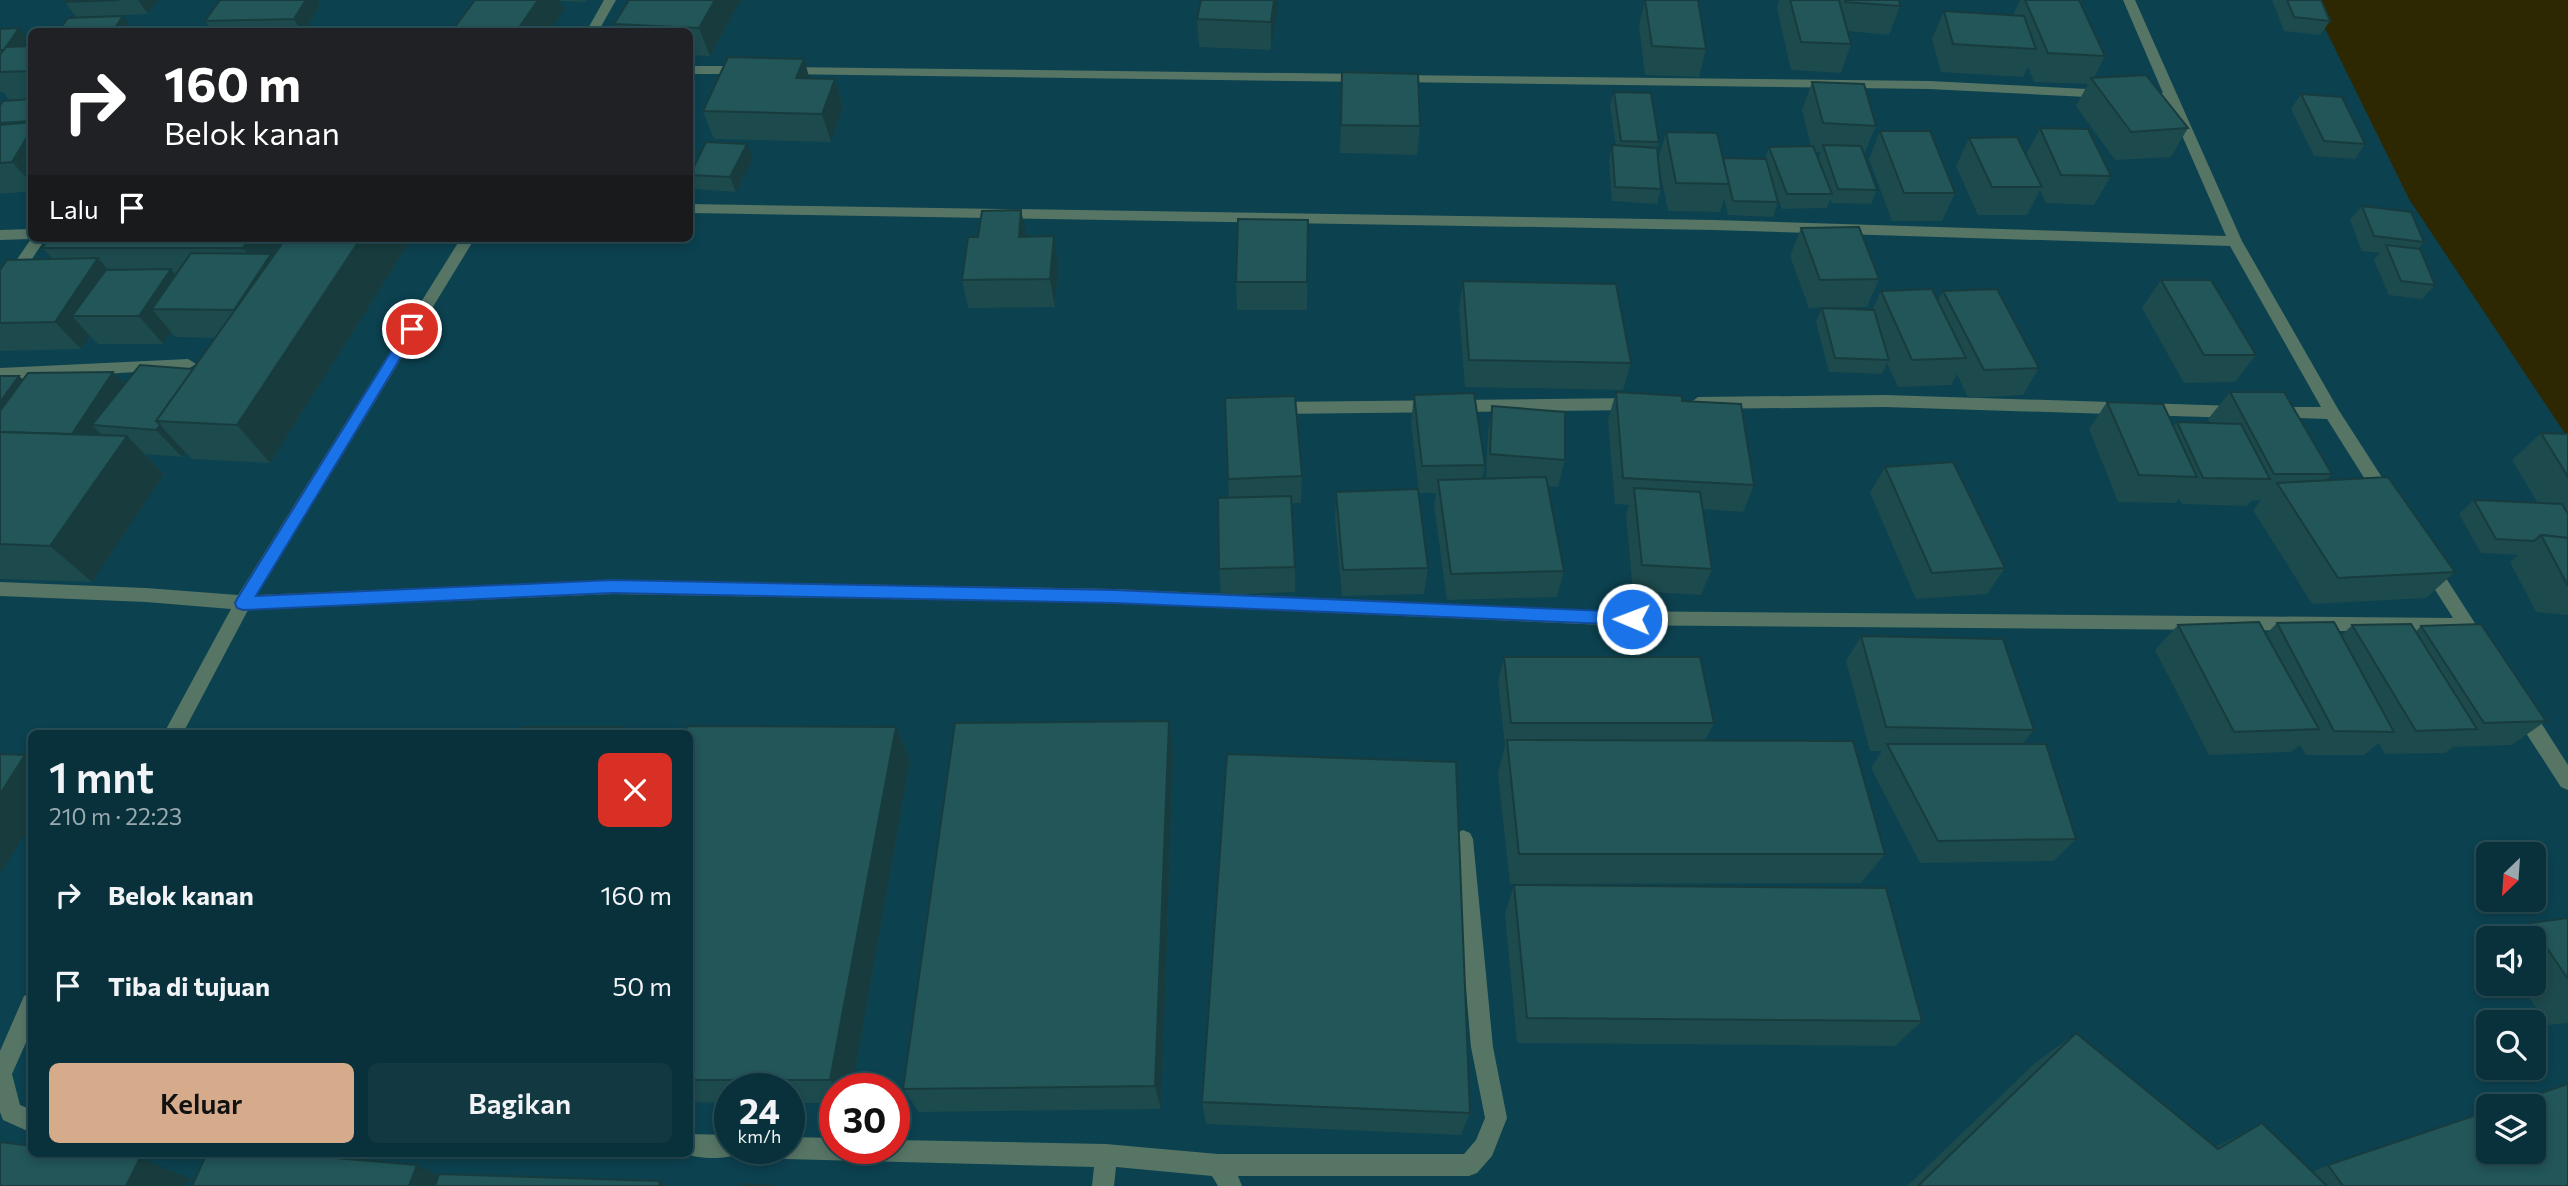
<!DOCTYPE html>
<html lang="id">
<meta charset="utf-8">
<style>
body{margin:0;font-family:Commissioner,sans-serif;background:#123942;color:#f1f3f6;height:100vh;display:flex;flex-direction:column;font-size:26px;white-space:nowrap}
*{box-sizing:border-box;margin:0}
p{font-size:23px;color:#99a9af}
.icon{flex:none;width:38px;height:38px;fill:none;stroke:currentColor;stroke-width:2;stroke-linecap:round;stroke-linejoin:round}
.map{position:relative;flex:1;overflow:hidden}
.side{position:absolute;left:28px;top:730px;width:665px;height:427px;display:flex;flex-direction:column;background:#09313b;border-radius:10px;box-shadow:0 4px 10px #0003,0 0 0 2px #294c55}
.side>*{flex:none}
.top-card{position:absolute;left:28px;top:28px;width:665px;height:214px;border-radius:10px;box-shadow:0 4px 10px #0003,0 0 0 2px #294c55;background:#202124;color:#fff;overflow:hidden}
.needle{width:46px;rotate:205deg}
.controls{position:absolute;left:2476px;top:842px;display:grid;gap:14px}
.controls a{display:grid;place-items:center;width:70px;height:70px;border-radius:10px;background:#09313b;box-shadow:0 4px 10px #0003,0 0 0 2px #294c55;font-size:35px}
.speed{position:absolute;left:714px;top:1073px;display:flex;gap:14px;font-size:35px;font-weight:700;text-align:center}
.speed>*{display:grid;place-content:center;width:91px;height:91px;border-radius:50%;background:#09313b;box-shadow:0 4px 10px #0003,0 0 0 2px #294c55;line-height:1}
.speed small{font-size:18px;font-weight:400}
.speed .limit{border:10px solid #d22;background:#fff;color:#111}
.pin{position:absolute;display:grid;place-items:center;width:60px;height:60px;color:#fff;margin:-30px;border:4px solid #fff;border-radius:50%;box-shadow:0 2px 7px #0007}
.me{position:absolute;width:77px;margin:-38px;rotate:271deg;stroke-linejoin:round;filter:drop-shadow(0 0 5px #0008)}
.turn{display:flex;align-items:center;gap:24px;height:147px;padding:0 21px;font-size:32px}
.turn .icon{width:91px;height:91px;stroke-width:2.5}
.turn b{display:block;font-size:49px;line-height:60px}
.then{display:flex;align-items:center;height:66px;padding:0 21px;background:#0003;gap:14px;font-size:26px}
.round{display:grid;place-items:center;flex:none;width:74px;height:74px;border-radius:10px;background:#123942}
.summary{display:flex;align-items:center;justify-content:space-between;height:119px;padding:0 21px}
h1{font-size:42px;font-weight:600;line-height:52px}
.button{display:flex;gap:14px;margin-top:auto;padding:14px 21px}
.button a{flex:1;height:80px;border-radius:10px;background:#d6ab8b;color:#111;font-size:28px;font-weight:600;line-height:80px;text-align:center}
.button a+a{background:#123942;color:#f1f3f6}
ul{padding:0;list-style:none}
li{display:flex;align-items:center;gap:21px;height:91px;padding:0 21px}
li div{flex:1}
li b{display:block;font-size:26px}
li em{font-style:normal}
.map>svg:first-child{display:block}
</style>
<div class="map">
<svg width="2568" height="1186" viewBox="0 0 2568 1186">
<rect width="100%" height="100%" fill="#0c414f"/>
<polygon fill="#2e2802" points="2311,0 2568,0 2568,438 2409,199"/>
<g fill="none" stroke-linecap="round" stroke-linejoin="round">
<g fill="#567565" fill-rule="evenodd">
<polygon points="604,0 616,0 598,32 586,32"/>
<polygon points="2123,0 2135,0 2242,241 2338,409 2392,493 2394,498 2392,503 2380,503 2327,419 2269,417 2267,413 2275,407 2321,407 2230,246 1714,230 690,213 690,204 1714,220 2226,236 2167,101 2142,100 2136,96 2142,92 2163,93"/>
<polygon points="690,66 745,66 751,70 745,74 690,74"/>
<polygon points="784,67 1365,74 1371,78 1365,82 779,74 778,71"/>
<polygon points="1396,75 1929,81 2107,90 2113,94 2107,98 1929,89 1391,82 1390,79"/>
<polygon points="32,229 32,238 46,238 5,299 0,300 0,284 31,239 0,240 0,230"/>
<polygon points="461,238 475,238 257,595 613,580 1114,589 1604,611 2453,618 2420,566 2423,561 2435,561 2480,631 2477,636 2471,638 2462,632 1604,625 1114,603 613,594 248,610 183,733 164,733 231,609 146,602 0,596 0,582 146,588 238,595"/>
<polygon points="188,359 196,364 188,369 0,380 0,368"/>
<polygon points="1885,395 2236,406 2244,412 2236,418 1885,407 1698,409 1690,403 1698,397"/>
<polygon points="1635,398 1643,404 1635,410 1274,414 1266,408 1274,402"/>
<polygon points="2522,702 2529,704 2568,765 2568,790 2561,787 2515,716 2513,710 2515,704"/>
<polygon points="1463,830 1470,833 1473,839 1493,1047 1507,1118 1492,1156 1477,1173 1469,1176 1238,1176 1242,1186 1218,1186 1212,1176 1116,1167 1114,1186 1092,1186 1094,1167 784,1159 776,1156 773,1148 789,1148 789,1137 835,1138 835,1148 894,1148 894,1140 1106,1144 1218,1154 1464,1154 1476,1140 1485,1118 1471,1047 1453,839 1456,833"/>
<polygon points="32,993 32,1029 12,1074 20,1105 32,1110 32,1133 3,1120 0,1112 0,1051 24,996"/>
<path d="M690,1134L730,1135V1148H740L738,1154C724,1160 697,1159 683,1153H690Z"/>
</g>
</g>
<g fill="#1d4a4d" fill-rule="evenodd">
<polygon points="66,0 158,0 148,14 76,17 65,2"/>
<polygon points="475,0 586,0 585,2 559,1 564,10"/>
<polygon points="629,0 741,0 710,56 690,55 690,32 617,32 614,24"/>
<polygon points="1201,0 1278,0 1271,50 1199,47 1197,19"/>
<polygon points="1645,0 1698,0 1706,49 1699,77 1645,75 1639,26"/>
<polygon points="1779,0 1899,0 1900,6 1889,35 1848,31 1851,44 1841,73 1791,70 1777,8"/>
<polygon points="2020,0 2082,0 2080,2 2105,56 2094,78 2188,128 2171,157 2115,160 2076,106 2088,84 2034,82 2028,67 2023,77 1941,72 1932,39 1944,11 2013,15"/>
<polygon points="2272,0 2321,0 2330,21 2320,35 2284,31"/>
<polygon points="320,5 304,32 212,32 205,21"/>
<polygon points="0,29 31,42 29,46 32,46 32,191 0,194 0,106 10,101 3,92 0,92"/>
<polygon points="1342,72 1420,126 1417,155 1340,153"/>
<polygon points="809,78 835,79 843,107 831,142 714,139 703,111"/>
<path d="M1812,82L1876,126L1864,154L1877,190L1871,204L1832,203L1830,199L1827,208L1782,209L1775,191L1778,202L1773,217L1728,215L1724,199L1720,212L1668,211L1658,160L1666,132L1723,158L1765,159L1769,147L1811,146L1802,110ZM1815,152H1821L1818,159Z"/>
<polygon points="1614,92 1659,142 1657,150 1661,189 1657,204 1612,201 1609,160 1612,145 1616,146 1610,106"/>
<polygon points="2301,94 2365,144 2355,159 2314,156 2291,109"/>
<polygon points="2040,128 2111,176 2094,205 2046,203 2040,190 2027,215 1978,215 1956,166 1969,138 2026,155"/>
<polygon points="1880,131 1955,193 1942,221 1892,221 1869,159"/>
<polygon points="753,159 736,192 695,189 690,177 690,173"/>
<polygon points="2362,206 2424,242 2418,249 2435,285 2422,299 2389,295 2374,260 2380,253 2362,251 2350,220"/>
<polygon points="1308,220 1307,310 1237,310 1236,282"/>
<polygon points="1801,228 1879,279 1867,307 1809,308 1790,256"/>
<polygon points="1026,237 1058,264 1055,307 968,308 962,280"/>
<polygon points="412,238 270,463 192,459 185,452 182,457 145,454 164,474 92,582 0,579 0,376 19,376 23,380 125,385 193,369 215,338 176,337 171,332 163,344 98,344 90,336 81,349 0,351 0,270 53,259 42,248"/>
<polygon points="2161,280 2256,355 2235,382 2184,383 2142,308"/>
<polygon points="1463,281 1631,363 1623,390 1465,387 1459,309"/>
<polygon points="1881,291 1938,301 1943,291 2039,368 2023,395 1968,398 1957,374 1951,385 1898,387 1887,363 1882,374 1829,372 1816,322 1822,308 1872,310"/>
<polygon points="1616,392 1682,401 1754,485 1743,512 1703,509 1712,569 1701,595 1633,591 1626,515 1629,505 1615,504 1608,420"/>
<polygon points="2230,392 2332,474 2326,480 2455,572 2426,598 2312,604 2253,510 2261,500 2251,501 2247,506 2182,504 2179,499 2176,503 2118,502 2089,429 2107,402 2174,426 2177,422 2210,423 2208,419"/>
<polygon points="1414,395 1485,465 1482,479 1486,479 1488,433 1492,406 1565,460 1558,487 1547,486 1564,571 1557,597 1447,600 1434,506 1436,493 1419,493 1411,422"/>
<polygon points="1225,398 1302,476 1301,503 1291,503 1295,567 1295,592 1221,595 1219,569 1229,498"/>
<polygon points="2541,433 2568,434 2568,615 2536,612 2510,562 2518,555 2481,553 2459,514 2474,500 2538,503 2512,460"/>
<polygon points="1885,467 2005,568 1987,594 1916,599 1870,493"/>
<polygon points="1336,492 1428,568 1424,594 1342,596 1335,519"/>
<polygon points="2277,623 2341,636 2352,625 2416,631 2421,626 2546,721 2512,745 2453,747 2445,753 2385,754 2379,743 2364,755 2306,755 2300,745 2291,752 2209,755 2155,650 2178,625 2266,634"/>
<polygon points="1861,636 2034,730 2022,744 2076,839 2054,861 1920,863 1871,768 1882,751 1870,751 1846,661"/>
<polygon points="1504,657 1714,723 1705,741 1885,854 1861,883 1510,884 1498,773 1505,746 1498,681"/>
<polygon points="896,727 910,760 852,1088 835,1088 835,1103 789,1103 789,1088 730,1088 730,1103 690,1102 690,733"/>
<polygon points="1173,755 1161,1109 919,1112 903,1089"/>
<polygon points="1514,885 1922,1021 1895,1046 1517,1043 1505,914"/>
<polygon points="2568,918 2568,1023 2548,1025 2520,984 2534,984 2534,938 2503,938 2530,923"/>
<polygon points="2076,1033 2215,1147 2262,1123 2312,1172 2328,1165 2568,1186 1907,1186 2035,1063"/>
<polygon points="1202,1102 1470,1113 1461,1135 1206,1124"/>
</g>
<g fill="#183c3e">
<polygon points="138,0 158,0 148,14"/>
<polygon points="306,0 317,0 320,5 304,32 302,32 294,19"/>
<polygon points="538,0 559,0 564,10 549,32 516,32"/>
<polygon points="715,0 741,0 710,56 699,28"/>
<polygon points="1274,0 1278,0 1278,5 1271,50 1271,22"/>
<polygon points="123,16 134,30 133,32 112,32"/>
<polygon points="19,28 31,42 18,62 5,50"/>
<polygon points="804,59 812,87 796,78"/>
<polygon points="835,79 843,107 831,142 822,114"/>
<polygon points="32,129 32,184 12,162"/>
<polygon points="747,144 753,159 736,192 730,177"/>
<polygon points="1021,210 1027,238 1019,237"/>
<polygon points="1054,236 1058,264 1055,307 1050,279"/>
<polygon points="249,238 288,238 235,310 260,271 243,248"/>
<polygon points="361,238 412,238 270,463 237,425"/>
<polygon points="98,258 122,286 72,316 90,336 81,349 55,322"/>
<polygon points="171,269 194,297 152,309 171,332 163,344 139,316"/>
<polygon points="113,372 139,400 92,425 111,444 70,436"/>
<polygon points="19,376 47,403 0,436 0,402"/>
<polygon points="160,425 185,452 182,457 156,430"/>
<polygon points="127,436 164,474 92,582 50,546"/>
<polygon points="1169,721 1173,755 1161,1109 1155,1086"/>
<polygon points="625,727 629,733 623,733"/>
<polygon points="896,727 910,760 852,1088 837,1088 830,1080"/>
<polygon points="25,755 32,760 32,823 0,874 0,794"/>
<polygon points="140,1158 191,1179 187,1186 126,1186"/>
<polygon points="417,1165 456,1185 455,1186 409,1186"/>
<polygon points="660,1181 668,1186 659,1186"/>
</g>
<g fill="#225659" stroke="#183c3e" stroke-width="2">
<polygon points="66,0 119,0 65,2"/>
<polygon points="220,0 306,0 294,19 205,21"/>
<polygon points="475,0 538,0 516,32 451,32"/>
<polygon points="629,0 715,0 699,28 614,24"/>
<polygon points="1201,0 1274,0 1271,22 1197,19"/>
<polygon points="1645,0 1698,0 1706,49 1652,46"/>
<polygon points="1790,0 1839,0 1851,44 1801,42"/>
<polygon points="1845,0 1899,0 1900,6 1845,2"/>
<polygon points="2025,0 2079,0 2105,56 2048,53"/>
<polygon points="2287,0 2321,0 2330,21 2294,17"/>
<polygon points="1944,11 2024,16 2036,49 1953,44"/>
<polygon points="123,16 112,32 58,32 68,18"/>
<polygon points="19,28 6,47 4,50 0,50 0,29"/>
<polygon points="32,46 32,71 0,72 0,55 6,47"/>
<polygon points="728,57 804,59 796,78 835,79 822,114 703,111"/>
<polygon points="1342,72 1418,74 1420,126 1341,125"/>
<polygon points="2146,75 2188,128 2131,132 2091,78"/>
<polygon points="1812,82 1864,84 1876,126 1823,123"/>
<polygon points="1614,92 1651,93 1659,142 1621,141"/>
<polygon points="2301,94 2342,97 2365,144 2324,141"/>
<polygon points="32,99 32,121 0,123 0,106 3,101"/>
<polygon points="32,122 32,129 12,162 0,163 0,125"/>
<polygon points="2040,128 2088,129 2111,176 2061,175"/>
<polygon points="1880,131 1930,131 1955,193 1904,193"/>
<polygon points="1666,132 1717,133 1729,184 1676,183"/>
<polygon points="2017,137 2042,187 1992,187 1969,138"/>
<polygon points="706,142 747,144 730,177 690,175"/>
<polygon points="1612,145 1657,148 1661,189 1615,187"/>
<polygon points="1823,145 1861,146 1877,190 1838,189"/>
<polygon points="1813,146 1832,194 1787,194 1769,147"/>
<polygon points="1723,158 1766,159 1778,202 1733,201"/>
<polygon points="2362,206 2411,212 2424,242 2374,236"/>
<polygon points="1021,210 1019,237 1054,236 1050,279 962,280 968,237 978,237 982,211"/>
<polygon points="1238,219 1308,220 1307,282 1236,282"/>
<polygon points="1859,227 1879,279 1820,280 1801,228"/>
<polygon points="50,238 249,238 243,248 42,248"/>
<polygon points="286,238 361,238 237,425 156,421"/>
<polygon points="2386,245 2420,249 2435,285 2401,281"/>
<polygon points="191,253 271,254 234,310 152,309"/>
<polygon points="98,258 55,322 0,323 0,270 7,260"/>
<polygon points="171,269 139,316 72,316 106,270"/>
<polygon points="2161,280 2211,280 2256,355 2204,355"/>
<polygon points="1463,281 1616,284 1631,363 1469,360"/>
<polygon points="1932,289 1966,358 1912,360 1881,291"/>
<polygon points="1997,289 2039,368 1984,370 1943,291"/>
<polygon points="1822,308 1874,310 1889,360 1835,358"/>
<polygon points="140,365 193,369 156,421 160,425 156,430 92,425"/>
<polygon points="113,372 72,434 0,432 0,411 28,373"/>
<polygon points="0,376 19,376 0,402"/>
<polygon points="1616,392 1682,396 1682,401 1741,404 1754,485 1623,478"/>
<polygon points="2230,392 2284,392 2332,474 2274,474"/>
<polygon points="1474,393 1485,465 1422,466 1414,395"/>
<polygon points="1295,396 1302,476 1228,479 1225,398"/>
<polygon points="2107,402 2163,404 2197,477 2139,475"/>
<polygon points="1492,406 1565,412 1565,460 1490,454"/>
<polygon points="2177,422 2241,424 2270,479 2203,478"/>
<polygon points="0,432 127,436 50,546 0,544"/>
<polygon points="2541,433 2568,434 2568,477"/>
<polygon points="1953,462 2005,568 1932,573 1885,467"/>
<polygon points="1546,477 1564,571 1451,574 1438,480"/>
<polygon points="2388,477 2455,572 2338,578 2277,483"/>
<polygon points="1634,488 1700,492 1712,569 1642,565"/>
<polygon points="1418,489 1428,568 1343,570 1336,492"/>
<polygon points="1291,496 1295,567 1219,569 1218,498"/>
<polygon points="2474,500 2562,504 2568,514 2568,538 2541,535 2534,541 2496,539"/>
<polygon points="2541,535 2568,538 2568,586"/>
<polygon points="2259,622 2319,729 2234,732 2178,625"/>
<polygon points="2334,622 2394,732 2334,731 2277,623"/>
<polygon points="2411,624 2477,729 2416,731 2352,625"/>
<polygon points="2481,624 2546,721 2484,723 2421,626"/>
<polygon points="1861,636 2003,639 2034,730 1886,727"/>
<polygon points="1504,657 1700,657 1714,723 1511,723"/>
<polygon points="1169,721 1155,1086 903,1089 955,723"/>
<polygon points="687,726 896,727 830,1080 690,1080 690,733 685,733"/>
<polygon points="523,727 625,727 623,733 520,733"/>
<polygon points="254,732 334,733 253,733"/>
<polygon points="1507,740 1853,741 1885,854 1519,854"/>
<polygon points="1887,744 2046,744 2076,839 1938,841"/>
<polygon points="0,754 25,755 0,794"/>
<polygon points="1227,754 1456,762 1470,1113 1202,1102"/>
<polygon points="1514,885 1886,888 1922,1021 1527,1018"/>
<polygon points="2568,918 2568,979 2530,923"/>
<polygon points="2076,1033 2218,1149 2262,1123 2327,1186 1918,1186"/>
<polygon points="2568,1084 2568,1186 2343,1186 2328,1165 2488,1111 2488,1152 2534,1152 2534,1106 2502,1106"/>
<polygon points="0,1142 32,1146 32,1153 95,1153 140,1158 126,1186 0,1186"/>
<polygon points="207,1153 278,1153 417,1165 409,1186 192,1186"/>
<polygon points="439,1174 660,1181 659,1186 435,1186"/>
<polygon points="741,1184 776,1186 740,1186"/>
</g>
<polygon fill="#1a73e8" stroke="#114b97" stroke-width="2" points="412,325 418,329 256,596 612,580 1114,590 1632,612 1638,614 1640,619 1638,623 1632,625 1114,603 612,593 243,610 237,608 235,603 237,599 407,326"/>
</svg>
<div class="controls">
<a><svg class="needle" viewBox="-14 -14 28 28"><path d="M0-13l5 13h-10z" fill="#e53935"/><path d="M0 13l5-13h-10z" fill="#99a9af"/></svg></a>
<a><svg class="icon" aria-label="sound" viewBox="0 0 24 24"><path d="M4 9h4l5-4v14l-5-4H4zM17 9q2 3 0 6"/></svg></a>
<a><svg class="icon" aria-label="search" viewBox="0 0 24 24"><circle cx="10" cy="10" r="6"/><path d="M15 15l6 6"/></svg></a>
<a><svg class="icon" aria-label="layers" viewBox="0 0 24 24"><path d="M12 4l9 5-9 5-9-5zM3 14l9 5 9-5"/></svg></a>
</div>
<div class="speed"><div>24<small>km/h</small></div><div class="limit">30</div></div>
<div class="pin" style="left:412px;top:329px;background:#d93025"><svg class="icon" aria-label="arrive" viewBox="0 0 24 24"><path d="M6 21V4h12l-3 4 3 4H6"/></svg></div>
<svg class="me" style="left:1632px;top:619px" viewBox="-20 -20 40 40"><circle r="17" fill="#1a73e8" stroke="#fff" stroke-width="3"/><path d="M0-11L8 9 0 5-8 9z" fill="#fff"/></svg>
<div class="top-card">
<div class="turn"><svg class="icon" aria-label="right" viewBox="0 0 24 24"><path d="M7 20v-9h11M14 6l5 5-5 5"/></svg><div><b>160 m</b>Belok kanan</div></div>
<div class="then">Lalu<svg class="icon" aria-label="arrive" viewBox="0 0 24 24"><path d="M6 21V4h12l-3 4 3 4H6"/></svg></div>
</div>
<section class="side">
<div class="summary"><div><h1>1 mnt</h1><p>210 m · 22:23</p></div><a class="round" style="background:#d93025;color:#fff"><svg class="icon" aria-label="close" viewBox="0 0 24 24"><path d="M6 6l12 12M18 6L6 18"/></svg></a></div>
<ul>
<li><svg class="icon" aria-label="right" viewBox="0 0 24 24"><path d="M7 20v-9h11M14 6l5 5-5 5"/></svg><div><b>Belok kanan</b></div><em>160 m</em></li>
<li><svg class="icon" aria-label="arrive" viewBox="0 0 24 24"><path d="M6 21V4h12l-3 4 3 4H6"/></svg><div><b>Tiba di tujuan</b></div><em>50 m</em></li>
</ul>
<div class="button"><a>Keluar</a><a>Bagikan</a></div>
</section>
</div>
